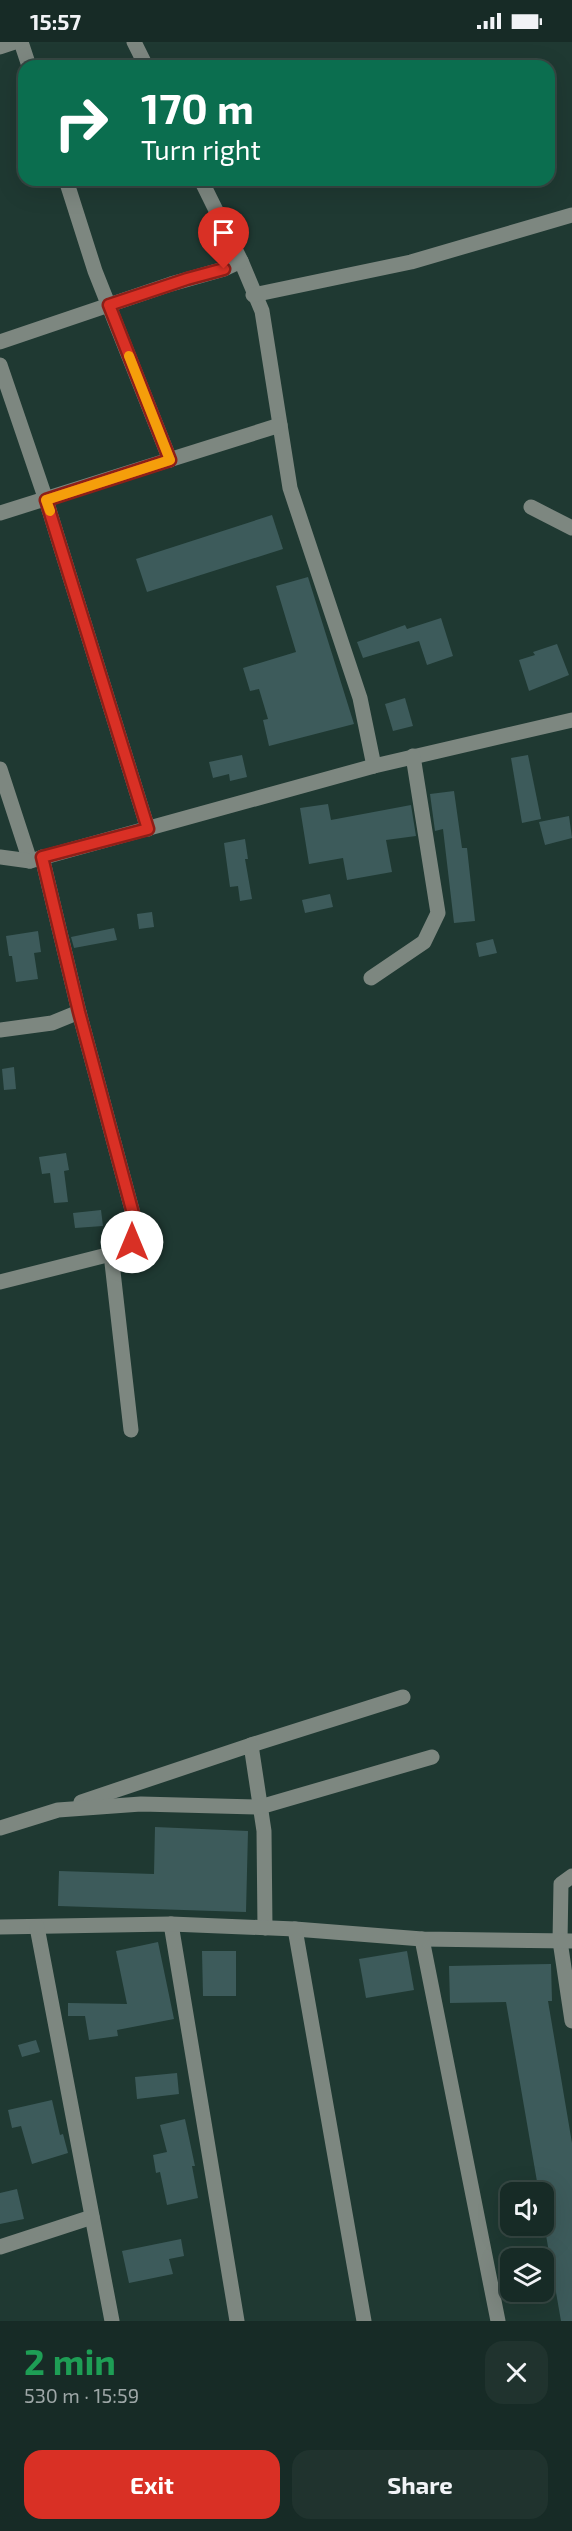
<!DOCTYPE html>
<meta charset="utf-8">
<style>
body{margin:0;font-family:"Exo 2",sans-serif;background:#20332e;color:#f1f3f6;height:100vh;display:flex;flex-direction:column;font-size:22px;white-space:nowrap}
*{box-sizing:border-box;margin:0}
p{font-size:20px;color:#9ea7a7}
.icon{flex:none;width:33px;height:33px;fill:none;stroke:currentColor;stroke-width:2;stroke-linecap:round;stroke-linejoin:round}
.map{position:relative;height:2279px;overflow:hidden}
.details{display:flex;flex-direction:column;background:#172b26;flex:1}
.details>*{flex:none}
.hud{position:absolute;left:18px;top:18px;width:537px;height:126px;border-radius:18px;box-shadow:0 6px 24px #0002,0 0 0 2px #364743;background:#0b6e4f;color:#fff;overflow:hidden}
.controls{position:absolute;left:500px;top:2140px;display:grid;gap:12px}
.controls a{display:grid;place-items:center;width:54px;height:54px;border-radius:12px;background:#172b26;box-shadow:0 6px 24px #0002,0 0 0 2px #364743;font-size:30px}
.pin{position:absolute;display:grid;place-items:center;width:51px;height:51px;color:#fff;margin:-62px -26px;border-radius:50% 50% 50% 0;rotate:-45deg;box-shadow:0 0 6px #0007}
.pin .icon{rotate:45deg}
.me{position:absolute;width:66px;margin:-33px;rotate:0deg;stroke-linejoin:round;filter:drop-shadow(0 0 4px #0008)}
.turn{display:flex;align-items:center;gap:21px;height:126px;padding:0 24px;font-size:27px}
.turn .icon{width:78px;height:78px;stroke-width:2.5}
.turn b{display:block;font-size:42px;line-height:51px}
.round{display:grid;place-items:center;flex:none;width:63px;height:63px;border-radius:18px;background:#20332e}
.overview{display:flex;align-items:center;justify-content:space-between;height:102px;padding:0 24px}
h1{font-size:36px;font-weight:700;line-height:45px;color:#1e9e55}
.action{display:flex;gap:12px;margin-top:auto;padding:12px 24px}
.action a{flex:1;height:69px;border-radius:18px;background:#d93025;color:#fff;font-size:24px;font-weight:700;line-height:69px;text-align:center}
.action a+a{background:#20332e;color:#f1f3f6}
.status{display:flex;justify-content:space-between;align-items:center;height:42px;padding:0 30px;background:#172b26;direction:ltr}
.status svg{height:16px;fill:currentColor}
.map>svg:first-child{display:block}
</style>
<div class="status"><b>15:57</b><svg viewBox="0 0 49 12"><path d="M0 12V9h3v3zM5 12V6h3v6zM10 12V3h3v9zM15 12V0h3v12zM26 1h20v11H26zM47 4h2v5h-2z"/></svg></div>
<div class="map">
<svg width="572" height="2279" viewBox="0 0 572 2279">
<rect width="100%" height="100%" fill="#1f3932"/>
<g fill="#3d5b5b">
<polygon points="272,473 283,507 147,550 136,517"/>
<polygon points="308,535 354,682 269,704 263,678 268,677 259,647 250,649 243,626 296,610 276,544"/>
<polygon points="441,576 453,614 427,623 419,599 363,616 357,600 405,583 407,587"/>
<polygon points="557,602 569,633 529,649 519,618 535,613 533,610"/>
<polygon points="405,656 413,684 393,689 385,662"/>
<polygon points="242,713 247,735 230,739 229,732 213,736 209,720"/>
<polygon points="528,713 541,777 522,781 511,716"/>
<polygon points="454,749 462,806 467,806 475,879 454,881 443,787 435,789 430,752"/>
<polygon points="328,762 331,778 411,763 416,794 386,798 392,830 347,838 343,816 309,822 300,766"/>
<polygon points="569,774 572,796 545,803 539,780"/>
<polygon points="245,797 248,817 245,817 252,857 240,859 238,844 230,845 224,801"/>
<polygon points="330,852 333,865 305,871 302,858"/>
<polygon points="152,870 154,885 139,887 137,872"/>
<polygon points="114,886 117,898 74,906 71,895"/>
<polygon points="38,889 41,910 34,911 38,937 16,940 12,914 9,914 6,894"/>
<polygon points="493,897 497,911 479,915 476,901"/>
<polygon points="14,1025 16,1047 4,1048 2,1027"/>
<polygon points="66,1111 69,1128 64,1129 68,1160 54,1161 50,1131 42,1132 39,1115"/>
<polygon points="101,1168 103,1184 75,1186 73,1171"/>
<polygon points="155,1785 248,1789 246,1870 58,1864 59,1829 154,1832"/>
<polygon points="158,1900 174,1977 117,1988 118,1994 89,1998 85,1974 68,1974 68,1961 127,1962 116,1909"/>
<polygon points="202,1909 236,1909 236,1954 203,1954"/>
<polygon points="407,1909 414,1948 366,1956 359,1917"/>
<polygon points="551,1922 552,1959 548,1959 572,2101 572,2279 561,2279 543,2176 543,2151 539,2151 506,1960 450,1961 449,1924"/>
<polygon points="36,1998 40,2010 22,2015 18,2003"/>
<polygon points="177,2031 179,2052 137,2057 135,2035"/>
<polygon points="52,2058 60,2093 63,2092 68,2111 32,2122 21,2084 12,2086 8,2068"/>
<polygon points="185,2077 195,2124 192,2124 198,2156 167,2163 160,2130 156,2131 153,2113 167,2110 160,2083"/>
<polygon points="17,2147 24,2177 0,2182 0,2151"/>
<polygon points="181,2197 184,2214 169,2217 173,2232 129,2241 122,2209"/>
</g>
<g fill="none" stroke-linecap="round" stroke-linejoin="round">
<g stroke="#7d8780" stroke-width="15">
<polyline points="21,0 29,24"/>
<polyline points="134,0 146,24"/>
<polyline points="0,5 15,0"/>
<polyline points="66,138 95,229 170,418"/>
<polyline points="201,138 241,219 262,269 290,446 360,656 374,724"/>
<polyline points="253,253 411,220 572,173"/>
<polyline points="0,300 171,242 224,227 241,219"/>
<polyline points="0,323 46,458 148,787"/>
<polyline points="531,465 572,486"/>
<polyline points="0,471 280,383"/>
<polyline points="0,727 30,819"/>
<polyline points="0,815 30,819 374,724 572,678"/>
<polyline points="371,936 424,900 438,871 413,714"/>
<polyline points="0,988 52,981 79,970"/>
<polyline points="111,1212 131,1388"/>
<path d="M0,1240L111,1212C129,1205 135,1200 135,1179L79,970L42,815"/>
<polyline points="251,1703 403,1655"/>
<polyline points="81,1760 251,1703 264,1789 265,1886"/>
<polyline points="0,1786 58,1768 141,1762 260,1765 432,1715"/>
<polyline points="572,1834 561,1842 560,1899 572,1979"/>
<polyline points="171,1882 237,2279"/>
<polyline points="0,1885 171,1882 295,1887 422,1897 572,1899"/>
<polyline points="37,1885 112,2279"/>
<polyline points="295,1887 364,2279"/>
<polyline points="422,1897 498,2279"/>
<polyline points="0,2205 92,2175"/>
</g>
</g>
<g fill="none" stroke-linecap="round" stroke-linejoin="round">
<defs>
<polyline id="route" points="132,1200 135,1191 135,1179 79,970 42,815 148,787 46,458 170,418 109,263 187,237 224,227"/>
</defs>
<use href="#route" stroke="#8d1f18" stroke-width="15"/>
<use href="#route" stroke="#d93025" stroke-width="10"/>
<polyline stroke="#f59e0b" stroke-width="10" points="50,469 46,458 170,418 129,314"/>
</g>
</svg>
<div class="controls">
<a><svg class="icon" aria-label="sound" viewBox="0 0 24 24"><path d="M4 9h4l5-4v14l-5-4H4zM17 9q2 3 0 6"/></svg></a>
<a><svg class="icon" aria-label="layers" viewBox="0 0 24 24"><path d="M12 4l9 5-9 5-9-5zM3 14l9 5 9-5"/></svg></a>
</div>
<div class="pin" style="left:224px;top:227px;background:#d93025"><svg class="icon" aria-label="arrive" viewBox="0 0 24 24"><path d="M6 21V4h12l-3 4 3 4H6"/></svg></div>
<svg class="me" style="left:132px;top:1200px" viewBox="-20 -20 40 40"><circle r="19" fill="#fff"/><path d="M0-13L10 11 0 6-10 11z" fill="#d93025"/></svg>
<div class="hud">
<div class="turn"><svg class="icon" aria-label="right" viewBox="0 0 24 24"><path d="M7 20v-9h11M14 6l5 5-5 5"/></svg><div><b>170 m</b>Turn right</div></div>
</div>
</div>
<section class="details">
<div class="overview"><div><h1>2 min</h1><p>530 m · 15:59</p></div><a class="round"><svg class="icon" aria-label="close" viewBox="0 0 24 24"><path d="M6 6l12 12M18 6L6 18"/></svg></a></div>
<div class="action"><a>Exit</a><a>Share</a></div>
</section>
